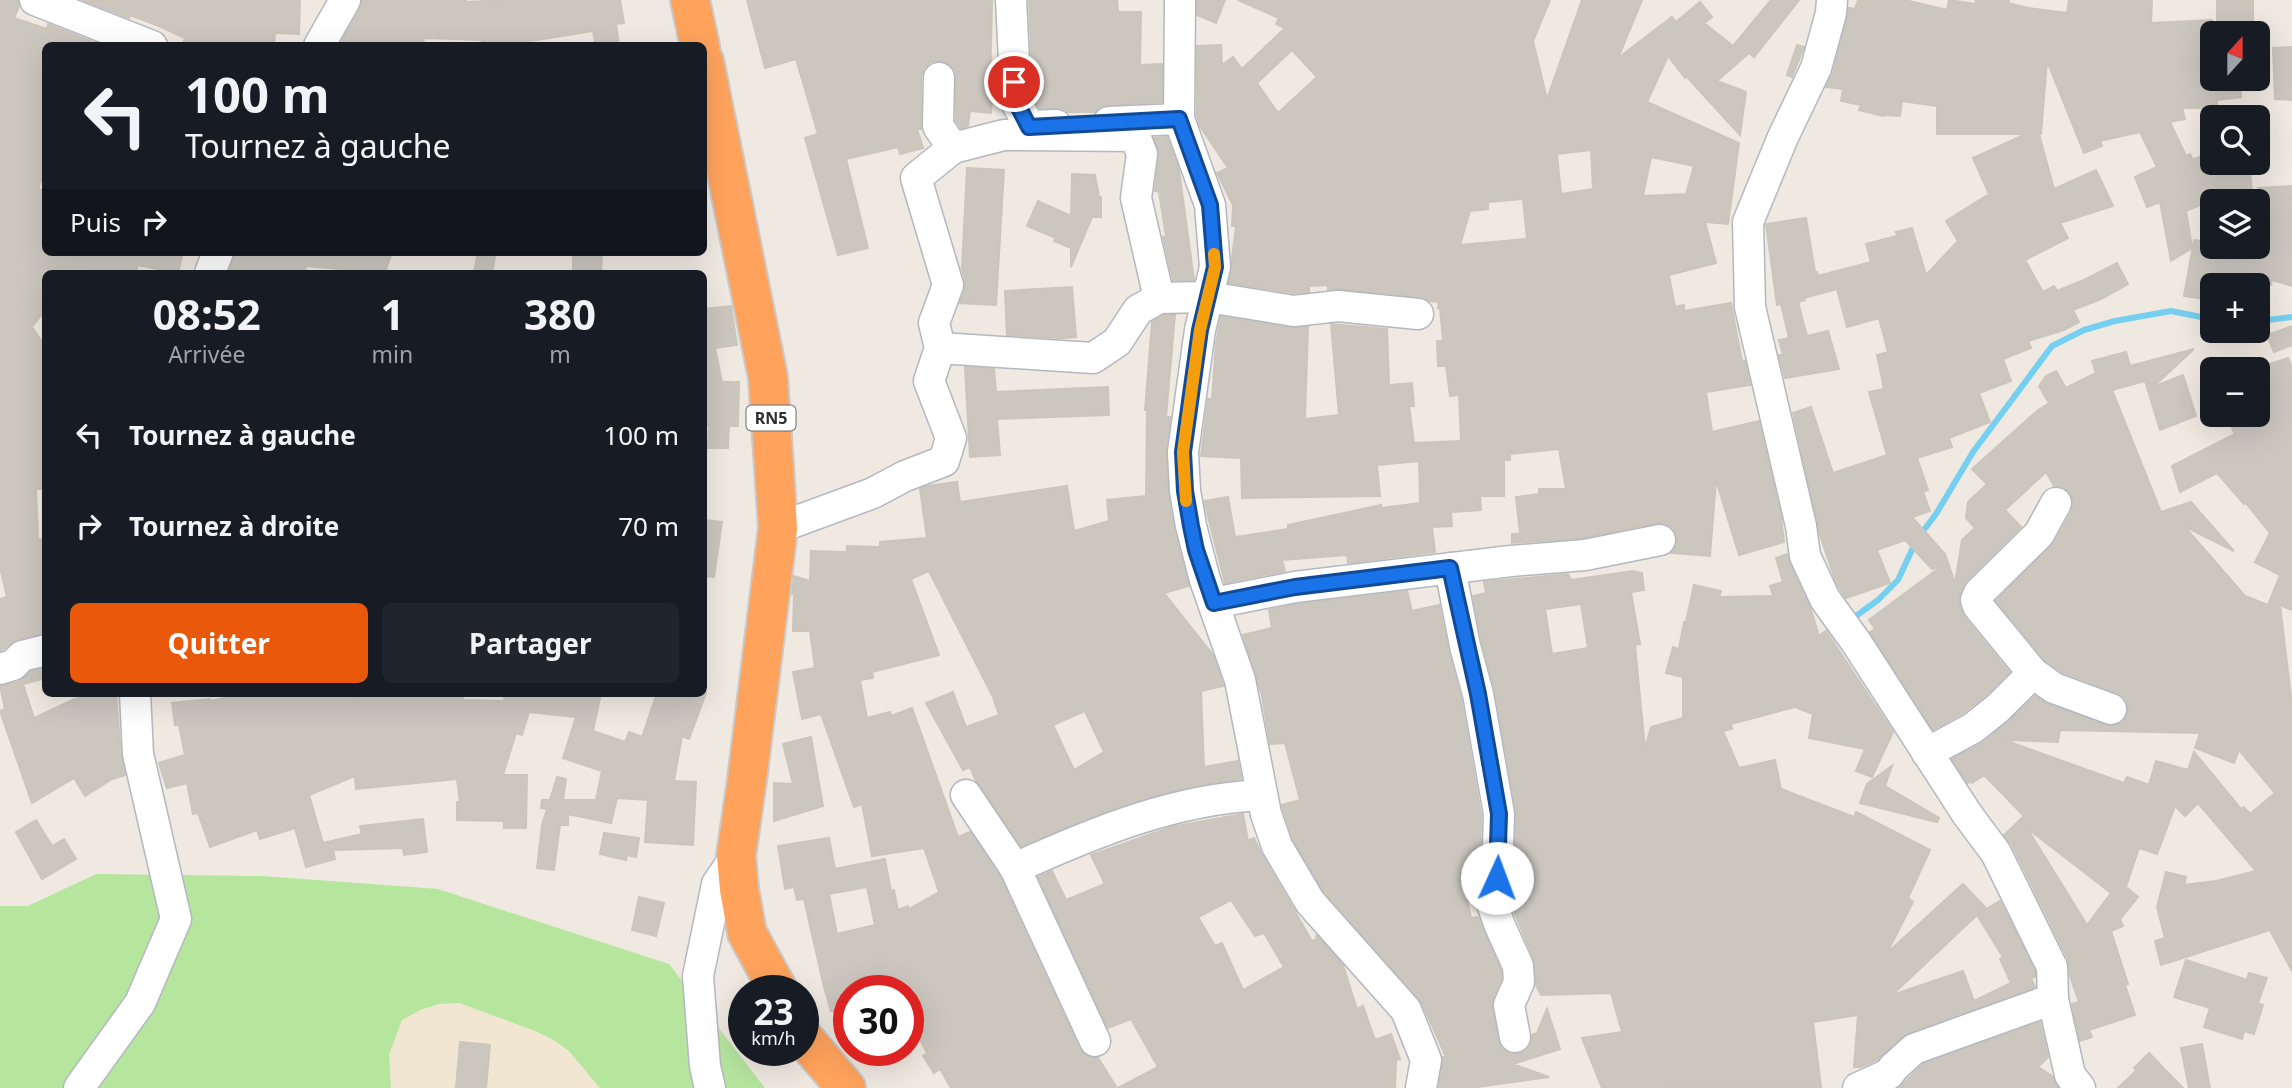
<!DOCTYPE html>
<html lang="fr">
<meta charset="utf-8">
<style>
body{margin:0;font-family:"Noto Sans",sans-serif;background:#20242c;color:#f1f3f6;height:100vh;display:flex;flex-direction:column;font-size:26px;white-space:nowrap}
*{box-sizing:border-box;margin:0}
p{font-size:23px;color:#9ea1a6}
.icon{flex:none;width:38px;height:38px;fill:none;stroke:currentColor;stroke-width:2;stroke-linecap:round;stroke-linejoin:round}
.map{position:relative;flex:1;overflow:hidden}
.drawer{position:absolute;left:42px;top:270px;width:665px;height:427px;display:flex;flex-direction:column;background:#171b24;border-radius:10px;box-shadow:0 7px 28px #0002}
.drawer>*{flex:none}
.banner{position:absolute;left:42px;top:42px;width:665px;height:214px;border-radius:10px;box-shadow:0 7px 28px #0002;background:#171b24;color:#f1f3f6;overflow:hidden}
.needle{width:46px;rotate:21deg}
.buttons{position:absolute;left:2200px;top:21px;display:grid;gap:14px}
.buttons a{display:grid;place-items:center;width:70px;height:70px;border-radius:10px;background:#171b24;box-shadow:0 7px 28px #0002;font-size:35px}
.speed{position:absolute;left:728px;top:975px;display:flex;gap:14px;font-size:35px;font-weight:700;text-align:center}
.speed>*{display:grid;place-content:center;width:91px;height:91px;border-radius:50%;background:#171b24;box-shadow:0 7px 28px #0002;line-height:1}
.speed small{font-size:18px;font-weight:400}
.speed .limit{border:10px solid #d22;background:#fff;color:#111}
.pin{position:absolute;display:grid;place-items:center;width:60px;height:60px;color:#fff;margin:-30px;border:4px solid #fff;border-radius:50%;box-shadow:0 2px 7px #0007}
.me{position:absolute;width:77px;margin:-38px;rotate:2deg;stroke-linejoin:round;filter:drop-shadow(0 0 5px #0008)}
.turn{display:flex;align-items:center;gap:24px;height:147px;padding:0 28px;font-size:32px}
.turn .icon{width:91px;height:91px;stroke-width:2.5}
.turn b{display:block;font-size:49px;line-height:60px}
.then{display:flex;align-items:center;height:66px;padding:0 28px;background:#0003;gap:14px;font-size:26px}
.eta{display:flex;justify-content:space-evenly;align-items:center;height:119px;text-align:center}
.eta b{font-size:42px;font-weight:700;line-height:49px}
.action{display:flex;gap:14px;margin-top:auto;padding:14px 28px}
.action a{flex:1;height:80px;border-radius:10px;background:#ea580c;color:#fff;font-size:28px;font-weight:700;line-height:80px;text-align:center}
.action a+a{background:#20242c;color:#f1f3f6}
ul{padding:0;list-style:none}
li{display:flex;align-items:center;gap:21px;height:91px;padding:0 28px}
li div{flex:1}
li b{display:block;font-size:26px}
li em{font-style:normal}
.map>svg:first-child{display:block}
</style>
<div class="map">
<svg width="2292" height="1088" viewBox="0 0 2292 1088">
<rect width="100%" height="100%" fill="#efe9e1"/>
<polygon fill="#f0e6d1" points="459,1003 533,1030 552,1039 568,1050 600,1088 391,1088 389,1055 402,1020 420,1010 439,1004"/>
<polygon fill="#b6e59e" points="96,874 263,876 438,889 669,964 765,1088 600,1088 568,1050 552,1039 533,1030 459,1003 439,1004 420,1010 402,1020 389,1055 391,1088 0,1088 0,906 28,906"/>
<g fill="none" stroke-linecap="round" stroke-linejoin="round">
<g stroke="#75cff0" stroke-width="6">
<polyline points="2258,327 2267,320 2292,317"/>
<path d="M2222,331C2234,336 2241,339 2253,331"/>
<polyline points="1856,616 1878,600 1898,580 1917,539 1936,514 1973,452 2052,346 2084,330 2115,321 2171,311 2201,317 2212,324"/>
</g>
</g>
<g fill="#cbc7bf" stroke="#cbc5ba" stroke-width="2" fill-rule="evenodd">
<polygon points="0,0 18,0 19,6 14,18 47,29 48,24 103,46 46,46 46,167 38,189 46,191 46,252 183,252 178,273 137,265 137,273 46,273 46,309 32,327 46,348 44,489 36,489 38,539 46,540 46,633 18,639 0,651 0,599 7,597 0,567"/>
<polygon points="83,0 300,0 299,34 275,33 274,46 182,46 185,38 159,26 130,15 129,18"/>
<polygon points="362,0 466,0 466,2 509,0 620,0 624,23 616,24 619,46 596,46 593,31 524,42 524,46 482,46 482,40 424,38 423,46 339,46 360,9"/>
<polygon points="747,0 992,0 990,88 993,88 991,113 970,111 968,126 961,128 956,121 956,78 955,70 947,63 940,61 931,62 924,68 921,78 921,129 917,129 923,148 900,154 898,147 846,159 868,248 838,255 805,138 818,134 796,59 765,68"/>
<polygon points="1029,0 1117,0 1118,12 1141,12 1140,65 1162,64 1162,102 1108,105 1100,107 1095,112 1067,112 1056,108 1039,108 1033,97"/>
<polygon points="1197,0 1225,0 1216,23 1197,15"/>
<path d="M1238,0H1550L1533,41L1547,99L1582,0H1642L1618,58L1672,17L1676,22L1700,2L1712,17L1704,23L1733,46L1771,0H1799L1754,57L1749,53L1717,81L1746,92L1740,135L1686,76L1685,78L1668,56L1647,102L1739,143L1728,224L1705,222L1716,263L1669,275L1675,307L1684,305V311L1731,303L1742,362L1745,361L1750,385L1706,392L1712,432L1759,421L1781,517L1784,542L1739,555L1716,480L1710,556L1671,553L1677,545V536L1673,528L1665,523H1657L1583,538L1512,543V534H1520L1516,497L1539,494V489H1566L1559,449L1510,454V460H1504V496H1480L1481,510L1451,512L1452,526L1432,527L1435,552L1348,563L1347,555L1282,560L1285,571L1225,583L1204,501L1228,497L1235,537L1288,529V525L1381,505L1382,508L1420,503L1419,461L1377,465L1380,496L1242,498L1241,458L1201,456L1208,399H1212L1216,343L1221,317L1291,328L1308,327L1305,419L1339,415L1331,324L1387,329L1389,385L1412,383L1414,406H1409L1414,443L1461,441L1459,395L1450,396L1446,366H1438L1437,341H1443L1440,308H1438L1439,302L1430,301L1420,297L1340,289L1328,290V285L1309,286V292L1294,293L1229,283L1236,226H1232L1233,205L1217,173L1228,168L1200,126L1197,116V46L1221,45L1222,65L1233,57L1242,69L1285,28L1276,24L1279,18ZM1292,50L1317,77L1278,113L1257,83ZM1591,150L1593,189L1561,194L1557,154ZM1651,157L1694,166L1686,194L1643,196ZM1523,199L1527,239L1460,245L1470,211L1488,209V202Z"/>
<path d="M1858,0H1905L1947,10L1949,0L1975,4L1976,0H2009L2008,3L2028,8L2067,13L2069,0H2152L2151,23L2212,20V79H2240L2241,97L2217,100V108H2182L2185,119L2170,122L2186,156L2190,154L2193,160L2212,151V163H2249L2253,201H2232L2228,193L2186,211L2192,248L2171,261L2160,202L2147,207L2135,177L2157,167L2140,132L2100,141L2102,146L2084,153L2047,61L2041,134H2039L2054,189L2096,170L2113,206L2060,223L2068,238L2025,260L2043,292L2054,286L2057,291L2084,280L2117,263L2128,284L2101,299L2073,310L2079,322L2064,330L2028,341L2031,348L2003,359L2011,381L1979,393L1990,422L1949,438L1952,447L1917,458L1928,490L1923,492L1930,511L1912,517L1945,554L1955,583L1962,540L1975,528L1966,518L1968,502L1987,484L1972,469L2037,411L2049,403L2048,401L2051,398L2047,400L2039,386L2046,376L2056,371L2066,388L2096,373L2092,361L2126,352L2130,366L2194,349L2153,387L2183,375L2196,416L2160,430L2145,381L2112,390L2161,512L2191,502L2234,551L2184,526L2245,596L2268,605L2280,575L2255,562L2270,533L2246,503L2244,504L2217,473L2180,492L2172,466L2235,434L2226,415H2270L2258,378V369H2255L2288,358L2292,368V610L2280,605L2292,705V971L2270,930L2161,965L2155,941L2165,938L2157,907L2166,872L2186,877L2184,885L2216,881L2256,871L2198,803L2185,816L2175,806L2157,854L2139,848L2126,887L2138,897L2120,919L2123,926L2111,931L2128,984L2125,985L2135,1015L2089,1030L2092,1037L2080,1041L2072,1004L2079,1002L2070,976L2068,959L2012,845L2004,835L2024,816L1984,775L1972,783L1971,781L1968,783L1952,759L1984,742L2010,720L2035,696L2048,704L2105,725L2115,726L2122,723L2127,716L2128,705L2125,698L2118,693L2062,672L2045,660L1996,601L2054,543L2072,511L2073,502L2071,495L2064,487L2054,486L2046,472L2005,510L2021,527L1966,581L1960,593L1959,605L1964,617L2009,672L1986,695L1963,713L1933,730L1870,632L1875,629L1869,620L1943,565L1932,569L1905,540L1877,550L1890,583L1846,598L1836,582L1820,535L1793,413L1811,407L1833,473L1887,455L1869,392L1884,389L1877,355L1888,352L1879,318L1847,327L1837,289L1804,298L1805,300L1798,302L1807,336L1828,331L1839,369L1785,378L1779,355H1783L1779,340L1789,338L1781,304L1777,305L1766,224L1806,218L1815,272H1817L1818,276L1871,262L1866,244L1897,236L1896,232L1912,228L1926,275L1958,241L1946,221L1989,194L1973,158L2026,134H1937V106L1902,101L1900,116L1883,115V116L1859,110L1861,105L1841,101L1843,89L1826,87L1833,73L1849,8L1855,9ZM2060,730L2200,733L2195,748L2234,763L2239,750L2275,793L2250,814L2244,807L2241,809L2194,752L2188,770L2156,761L2149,785L2127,777L2124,783L2004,740L2058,742ZM2027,828L2111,893L2087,925L2053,870Z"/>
<polygon points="2217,0 2253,0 2253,31 2217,30"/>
<polygon points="1797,45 1804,47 1792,77 1787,75"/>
<polygon points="2292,47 2292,100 2275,99 2273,48"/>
<polygon points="1167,137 1179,170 1194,280 1173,280 1163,237 1166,236 1159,192 1155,191 1159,156 1154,138"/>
<polygon points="967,168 1004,170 996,305 960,303 965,290 965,280 962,269"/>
<polygon points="1072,174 1095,175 1099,197 1101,197 1101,217 1092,217 1071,267 1071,248 1054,241 1056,238 1027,226 1038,201 1071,216"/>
<polygon points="2292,186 2292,286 2272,280 2271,285 2212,285 2212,300 2184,296 2194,240 2212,242 2212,247 2258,249 2258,188"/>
<polygon points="235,252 392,252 385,273 306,266 305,273 229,273"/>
<polygon points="478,252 495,256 492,273 474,273"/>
<polygon points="573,252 602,252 601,273 573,273"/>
<polygon points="1072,287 1076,337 1060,338 1007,335 1005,291"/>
<polygon points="731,306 737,345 715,348 722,382 739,382 738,426 729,426 728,448 708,448 709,425 705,425 707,348 704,349 704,309"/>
<path d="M1164,315H1175L1166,417H1170L1166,453L1168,492L1174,530L1189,586L1164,593L1213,655L1223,685V686L1201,691L1204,767L1238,761L1241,779L1194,786L1131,803L1021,846L976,781L970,767L963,770L926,703L953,692L966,727L999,715L993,697L929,571L911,579L939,655L872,672L873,678L860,680L867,718L890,712L891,716L912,708L958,837L970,832L1000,877L1079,1048L1086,1056L1098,1058L1117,1088H951L940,1069L934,1073L923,1056L927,1053L908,1016V990H849V1045L843,1046L833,1010L831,1011L824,987L804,899L797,900L794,887L785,889L778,846L829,838L835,869L885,859L891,891L894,890L898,910L908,906L909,909L939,892L924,848L872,856L862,804L854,807L821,714L802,719L793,672L815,668L810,631H793L794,594H792L794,576L810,581L811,551L847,552V546L880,547V542L927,538L920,489L928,486L957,482L960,502L1067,486L1074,531L1109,521L1107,500L1146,496L1147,410H1145L1152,322ZM1085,711L1104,752L1074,770L1053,725ZM867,887L875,925L837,934L829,894Z"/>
<polygon points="2292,326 2292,345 2274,352 2267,335"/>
<polygon points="965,367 994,369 996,392 1108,387 1109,415 997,419 1000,455 970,457"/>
<polygon points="704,520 722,522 714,577 704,576"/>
<path d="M1787,554L1789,563L1811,610L1819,636L1826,631L1893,732L1872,777L1856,771L1865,749L1809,738L1813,714L1795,707L1731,724L1732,729L1723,731L1739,768L1775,760L1781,789L1854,817L1856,812L1930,850L1908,898L1913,902L1887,953L1963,884L1985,907L1979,913L2000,901L2035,971V977L2031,978L2035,987L1908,1033L1877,1060L1861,1067H1854L1858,1015L1813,1022L1821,1087L1602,1088L1582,1038L1622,1032L1611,993L1541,995L1536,985L1534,959L1509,900L1514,879L1516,811L1495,691L1482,642L1473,596L1486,593L1484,582L1568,574L1571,580L1633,571L1642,573L1644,590L1631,592L1640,644L1635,645L1645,749L1651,727L1683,718V677L1666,673L1673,647L1679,649L1684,622H1686L1694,585L1721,591L1719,597L1773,596L1770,586L1783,582L1776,558ZM1581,604L1588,648L1552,654L1545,609ZM1977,915L2003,957L2000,959L2011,983L1974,1001L1963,971L1892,995Z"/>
<polygon points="1407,591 1412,611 1439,605 1448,649 1461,698 1481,815 1480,866 1460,868 1471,918 1478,917 1501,970 1501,979 1493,998 1492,1007 1498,1040 1501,1048 1509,1053 1518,1054 1526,1051 1531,1043 1532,1035 1537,1033 1547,1009 1560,1049 1513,1064 1549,1077 1470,1088 1439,1088 1443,1057 1446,1057 1422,1003 1324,892 1293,839 1283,809 1282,805 1300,800 1285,743 1270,744 1261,690 1260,690 1243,635 1272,628 1269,610 1298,604"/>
<polygon points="46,668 46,678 23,684 34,718 75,699 97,693 116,693 121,755 125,775 112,779 85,796 74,778 32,803 0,711 5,709 0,686 18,682 31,672"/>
<polygon points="252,693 351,693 351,697 437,693 463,695 463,700 504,701 505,693 601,693 593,731 625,742 629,732 642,737 657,693 706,693 689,739 682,736 674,781 696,782 693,845 645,842 648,800 617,798 611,823 568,814 568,825 560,825 554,870 537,868 542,825 547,809 541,808 542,800 550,800 557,777 566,779 563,800 596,800 602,771 563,758 576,717 529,712 522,735 516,733 503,775 527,775 526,828 504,828 504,821 457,820 457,802 460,802 457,779 356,789 355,776 309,795 323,843 362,834 360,826 423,819 427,852 404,855 403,848 333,850 335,859 306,867 295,828 260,839 257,830 210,847 198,813 193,814 187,783 167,788 159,763 185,755 179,725 175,725 172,703 210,699 210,701"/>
<polygon points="811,737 823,806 774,821 774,783 793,784 783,744"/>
<polygon points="1892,766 1885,786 1939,818 1937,822 1860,803 1867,784"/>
<path d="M1243,814L1248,841L1254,838L1262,855L1312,941L1317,939L1316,935L1343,965L1357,1009L1363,1006L1375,1040L1391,1034L1400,1059L1396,1060L1395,1088H1118L1158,1067L1131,1019L1108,1028L1038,877L1052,871L1066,900L1105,884L1091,855L1171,827ZM1231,900L1255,936L1264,933L1284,967L1243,990L1222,943L1215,946L1198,917Z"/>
<polygon points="36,820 52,846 64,839 76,859 42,879 16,832"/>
<polygon points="604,833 639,838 636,857 627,855 626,860 600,854"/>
<polygon points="639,897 664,903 656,936 632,930"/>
<polygon points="2186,960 2247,980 2249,973 2267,978 2258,1003 2263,1005 2254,1034 2244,1031 2242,1039 2204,1027 2210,1008 2174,997"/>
<polygon points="2040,1022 2048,1057 2038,1067 2052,1076 2058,1088 1899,1088 1923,1064"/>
<polygon points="460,1042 490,1045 486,1088 456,1088"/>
<polygon points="2202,1044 2210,1088 2189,1088 2181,1048"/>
<polygon points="2149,1053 2183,1088 2118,1088 2137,1070 2134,1068"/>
</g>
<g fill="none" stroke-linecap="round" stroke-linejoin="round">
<defs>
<g id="minor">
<polyline points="35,0 152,46"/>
<polyline points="1011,0 1016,102 1029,126 1056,125"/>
<polyline points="1180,0 1179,119 1210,205 1215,267 1200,330 1183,452 1185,491 1191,526 1205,580 1240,680 1266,814 1277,846 1310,902 1406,1010 1426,1060 1421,1088"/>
<polyline points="1832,0 1831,13 1816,68 1783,137 1748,222 1750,307 1801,526 1805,556 1825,599 1856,642 1967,814 1996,853 2052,967 2053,999 2070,1075 2080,1088"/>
<polyline points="319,46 345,0"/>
<polyline points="939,78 938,126 953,148 1004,135 1135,136 1142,154 1136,198 1159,298"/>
<polyline points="1109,122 1179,119"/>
<polyline points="210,273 218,252"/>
<polyline points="940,348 934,323 948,285 916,178 953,148"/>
<polyline points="2056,503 2039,534 1979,593 1976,600 1978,606 2033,673 2054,688 2111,709"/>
<polyline points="778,528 873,493 905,476 944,461 951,438 929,381 940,348 1093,358 1117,342 1138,310 1159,298 1208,297 1294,311 1338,306 1418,314"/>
<polyline points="1450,568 1465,646 1478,694 1499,814 1497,878 1491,901 1500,926 1518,966 1519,982 1509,1005 1515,1037"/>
<polyline points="1214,603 1295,587 1511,561 1585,555 1660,540"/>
<polyline points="0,669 13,665 22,656 46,650"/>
<polyline points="1927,753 1973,728 1998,708 2033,673"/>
<polyline points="966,795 1015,868 1095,1041"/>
<path d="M1015,868C1095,832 1174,799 1262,795"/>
<polyline points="79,1088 140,1003 176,919 138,754 135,693"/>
<polyline points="710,1088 705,1066 698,976 717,884 736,856"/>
<polyline points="1858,1088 1889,1074 1893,1068 1914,1049 2053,999"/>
</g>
<g id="highway">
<polyline points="690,0 700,46"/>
<polyline points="704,61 768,377 778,528 747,780 736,856 739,889 747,933 778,990"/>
<polyline points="803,1037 846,1088"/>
</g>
</defs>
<use href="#minor" stroke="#b4b7c1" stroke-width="33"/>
<use href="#highway" stroke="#c9c9c9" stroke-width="42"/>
<use href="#minor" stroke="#fff" stroke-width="30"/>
<use href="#highway" stroke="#ffa35c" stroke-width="38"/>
</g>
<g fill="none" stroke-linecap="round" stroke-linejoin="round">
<defs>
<polyline id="route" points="1014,82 1016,102 1029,127 1179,119 1210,205 1215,267 1200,330 1183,452 1185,491 1191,526 1196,550 1214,603 1295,587 1450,568 1478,694 1499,814 1497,878"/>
</defs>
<use href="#route" stroke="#114b97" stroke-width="18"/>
<use href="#route" stroke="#1a73e8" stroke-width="12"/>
<polyline stroke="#f59e0b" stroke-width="12" points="1186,501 1183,452 1200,330 1215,267 1214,254"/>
</g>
<g text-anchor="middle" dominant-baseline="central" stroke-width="7" stroke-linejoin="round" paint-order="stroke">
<rect fill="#fff" stroke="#6d6d6d" stroke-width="2" x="746.5" y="405.5" width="49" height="25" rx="5"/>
<g font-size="16" font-weight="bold" fill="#2e2e2e">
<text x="771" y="418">RN5</text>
</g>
</g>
</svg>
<div class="buttons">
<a><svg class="needle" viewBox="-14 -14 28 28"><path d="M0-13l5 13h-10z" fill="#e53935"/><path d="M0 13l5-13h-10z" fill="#9ea1a6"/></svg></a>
<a><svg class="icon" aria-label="search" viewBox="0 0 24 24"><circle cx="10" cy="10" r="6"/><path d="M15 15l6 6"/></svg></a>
<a><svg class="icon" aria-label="layers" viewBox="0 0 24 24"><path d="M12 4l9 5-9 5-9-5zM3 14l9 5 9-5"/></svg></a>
<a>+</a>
<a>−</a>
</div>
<div class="speed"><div>23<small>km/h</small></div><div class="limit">30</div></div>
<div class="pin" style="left:1014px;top:82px;background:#d93025"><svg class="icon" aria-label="arrive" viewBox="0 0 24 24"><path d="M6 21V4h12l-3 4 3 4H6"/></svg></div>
<svg class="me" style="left:1497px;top:878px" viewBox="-20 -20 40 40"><circle r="19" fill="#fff"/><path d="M0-13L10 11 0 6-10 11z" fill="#1a73e8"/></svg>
<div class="banner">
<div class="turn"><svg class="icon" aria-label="left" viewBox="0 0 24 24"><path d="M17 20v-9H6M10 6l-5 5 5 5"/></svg><div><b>100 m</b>Tournez à gauche</div></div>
<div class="then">Puis<svg class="icon" aria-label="right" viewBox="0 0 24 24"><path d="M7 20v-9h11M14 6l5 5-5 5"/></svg></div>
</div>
<section class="drawer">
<div class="eta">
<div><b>08:52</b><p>Arrivée</p></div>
<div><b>1</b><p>min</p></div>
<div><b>380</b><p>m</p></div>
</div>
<ul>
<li><svg class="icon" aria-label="left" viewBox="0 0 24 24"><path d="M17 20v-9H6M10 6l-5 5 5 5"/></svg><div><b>Tournez à gauche</b></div><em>100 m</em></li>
<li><svg class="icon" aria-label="right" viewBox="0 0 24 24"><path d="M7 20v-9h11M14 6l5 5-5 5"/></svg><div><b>Tournez à droite</b></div><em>70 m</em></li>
</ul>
<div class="action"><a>Quitter</a><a>Partager</a></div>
</section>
</div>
